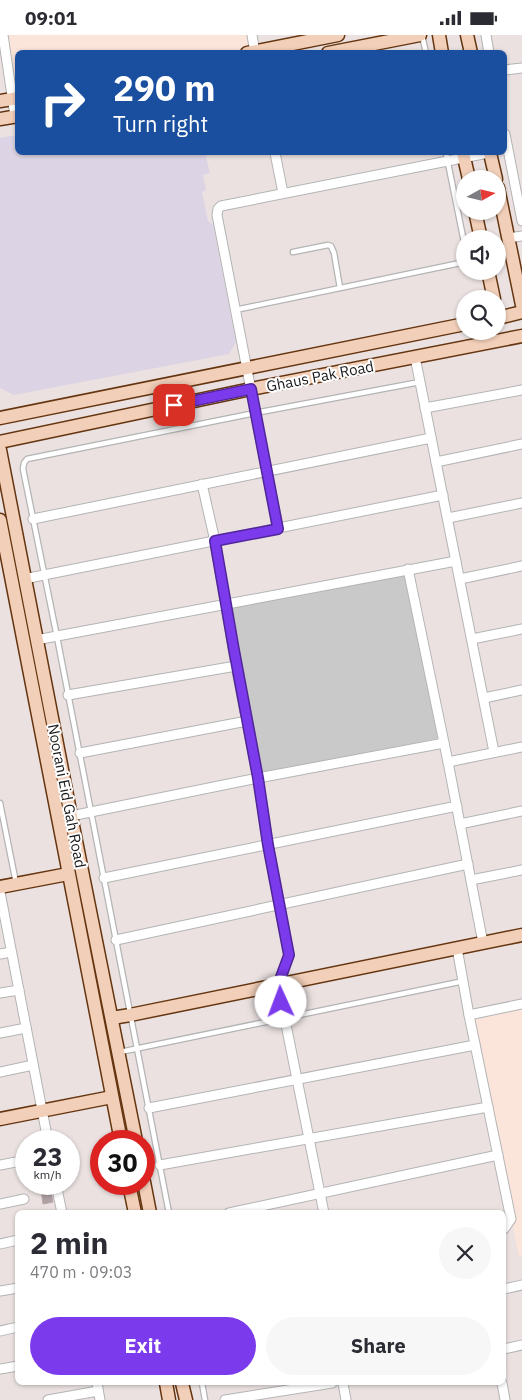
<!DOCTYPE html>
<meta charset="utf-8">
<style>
body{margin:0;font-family:"IBM Plex Sans",sans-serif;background:#f7f7f7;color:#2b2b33;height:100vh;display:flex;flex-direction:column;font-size:19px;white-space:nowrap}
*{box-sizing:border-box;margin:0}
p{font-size:16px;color:#7c7c81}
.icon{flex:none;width:28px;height:28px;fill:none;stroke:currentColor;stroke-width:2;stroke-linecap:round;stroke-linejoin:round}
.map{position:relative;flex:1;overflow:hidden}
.drawer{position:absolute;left:15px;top:1175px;width:491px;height:175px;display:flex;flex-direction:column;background:#fff;border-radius:8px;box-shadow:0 1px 4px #0004}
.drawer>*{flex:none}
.guide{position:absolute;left:15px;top:15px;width:492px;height:105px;border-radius:8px;box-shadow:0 1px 4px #0004;background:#1a4fa0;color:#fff;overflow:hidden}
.needle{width:32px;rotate:82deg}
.buttons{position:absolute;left:456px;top:135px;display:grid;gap:10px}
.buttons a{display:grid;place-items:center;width:50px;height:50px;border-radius:50%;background:#fff;box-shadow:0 1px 4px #0004;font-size:25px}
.speed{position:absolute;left:15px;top:1095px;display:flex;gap:10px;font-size:25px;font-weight:700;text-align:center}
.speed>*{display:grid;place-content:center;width:65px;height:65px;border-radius:50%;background:#fff;box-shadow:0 1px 4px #0004;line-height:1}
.speed small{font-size:12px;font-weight:400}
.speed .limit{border:8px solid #d22;background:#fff;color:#111}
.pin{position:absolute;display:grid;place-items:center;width:42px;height:42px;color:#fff;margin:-21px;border-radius:10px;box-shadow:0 2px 8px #0006}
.me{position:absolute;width:55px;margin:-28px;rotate:358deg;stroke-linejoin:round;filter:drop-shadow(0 0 4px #0008)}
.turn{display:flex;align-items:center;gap:18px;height:105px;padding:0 15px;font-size:22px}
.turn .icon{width:65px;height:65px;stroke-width:2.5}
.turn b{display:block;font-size:35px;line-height:42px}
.round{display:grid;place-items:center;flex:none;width:52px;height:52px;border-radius:26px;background:#f7f7f7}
.head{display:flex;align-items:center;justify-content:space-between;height:85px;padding:0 15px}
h1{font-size:30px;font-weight:800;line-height:38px}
.button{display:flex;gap:10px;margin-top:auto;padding:10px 15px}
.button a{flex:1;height:58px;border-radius:30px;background:#7c3aed;color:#fff;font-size:20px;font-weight:800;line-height:58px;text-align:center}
.button a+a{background:#f7f7f7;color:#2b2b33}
.status{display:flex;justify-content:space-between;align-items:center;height:35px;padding:0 25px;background:#fff;direction:ltr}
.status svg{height:14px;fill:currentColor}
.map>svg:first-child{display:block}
</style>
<div class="status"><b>09:01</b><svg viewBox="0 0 49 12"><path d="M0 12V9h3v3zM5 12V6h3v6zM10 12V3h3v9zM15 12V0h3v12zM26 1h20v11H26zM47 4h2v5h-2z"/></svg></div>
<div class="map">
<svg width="522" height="1365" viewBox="0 0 522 1365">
<rect width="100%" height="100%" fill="#ebe1e1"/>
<polygon fill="#dcd4e4" points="17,100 18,118 205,118 210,138 203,140 206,155 202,157 208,186 213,190 236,307 229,319 14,360 0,353 0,103"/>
<g fill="#fbe5db">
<polygon points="0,0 252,0 255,17 18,18 17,76"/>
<polygon points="522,969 522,1220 519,1221 469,980"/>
</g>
<polygon fill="#c9c9c9" points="411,534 443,702 255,743 222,570"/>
<polygon fill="#ada1a4" stroke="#bba5aa" points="50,1152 53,1167 43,1169 41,1154"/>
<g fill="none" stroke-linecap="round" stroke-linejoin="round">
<defs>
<g id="lane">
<polyline points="422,0 426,18"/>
<polyline points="446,118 465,212"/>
<polyline points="293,217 328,210 331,211 334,218 340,253"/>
<polyline points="235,275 465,227"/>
<polyline points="0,768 16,848"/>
<polyline points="120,1017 464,946"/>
<polyline points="169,1178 57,602 23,434 24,428 27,424 255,378 420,347"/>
<polyline points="202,1348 205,1365"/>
</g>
<g id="street">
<polyline points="3,0 15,81"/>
<polyline points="252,0 255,18"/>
<polyline points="486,0 489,18"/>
<polyline points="505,35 522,33"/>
<polyline points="505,99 522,186"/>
<polyline points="275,118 283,158"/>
<polyline points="508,203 522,201"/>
<polyline points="415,322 494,717"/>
<polyline points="425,373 522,355"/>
<polyline points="436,427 522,409"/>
<polyline points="202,449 215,506 236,631 258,743 268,810 289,920 278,950 324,1178"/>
<polyline points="448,483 522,468"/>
<polyline points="33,484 431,403"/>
<polyline points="278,494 217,180 218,174 221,171 488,118"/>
<polyline points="408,534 448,727 483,908"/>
<polyline points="24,544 443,460"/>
<polyline points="460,544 522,531"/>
<polyline points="472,604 522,594"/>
<polyline points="36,605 456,526"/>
<polyline points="68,660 236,631"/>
<polyline points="484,663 522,655"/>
<polyline points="80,718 247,686"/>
<polyline points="448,727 522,712"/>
<polyline points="71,781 258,743 444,708"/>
<polyline points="460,789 522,776"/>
<polyline points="104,843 457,771"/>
<polyline points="471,845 522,835"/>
<polyline points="0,857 48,1106"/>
<polyline points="116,905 468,829"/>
<polyline points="457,913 469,980 511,1184 504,1194"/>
<polyline points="0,919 11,917"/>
<polyline points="0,958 19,955"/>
<polyline points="469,980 522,969"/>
<polyline points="0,998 26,993"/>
<polyline points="0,1037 33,1030"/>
<polyline points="149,1073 475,1010"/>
<polyline points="0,1130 26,1125"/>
<polyline points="160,1130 488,1072"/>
<polyline points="56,1149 62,1178"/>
<polyline points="0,1169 24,1164"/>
<polyline points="229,1178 498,1120"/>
<polyline points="0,1209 18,1205"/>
<polyline points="504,1254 522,1250"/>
<polyline points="0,1256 18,1253"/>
<polyline points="0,1296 18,1292"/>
<polyline points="504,1314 522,1310"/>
<polyline points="0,1334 18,1331"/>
<polyline points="97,1348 100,1365"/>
<polyline points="343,1348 346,1365"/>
<polyline points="502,1348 505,1365"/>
<polyline points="48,1365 98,1356"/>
<polyline points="225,1365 332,1348"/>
</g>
<g id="secondary">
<polyline points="439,0 442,18"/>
<polyline points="467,0 471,18"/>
<polyline points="247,18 338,0"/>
<polyline points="328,18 420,0"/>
<polyline points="0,66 18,63"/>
<polyline points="0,84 18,81"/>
<polyline points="463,118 469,144"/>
<polyline points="490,118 496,144"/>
<polyline points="498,153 522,270"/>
<polyline points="475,176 481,204"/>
<polyline points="488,236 494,264"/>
<polyline points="498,283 522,277"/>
<polyline points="0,383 465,289"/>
<polyline points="0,407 251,354 522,301"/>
<polyline points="0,415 71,781 136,1106"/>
<polyline points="0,485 121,1106"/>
<polyline points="0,852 68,839"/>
<polyline points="112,983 130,980 522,900"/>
<polyline points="0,1084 112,1062"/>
<polyline points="144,1147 150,1178"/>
<polyline points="129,1149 135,1178"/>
<polyline points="166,1348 169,1365"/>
<polyline points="182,1348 186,1365"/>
</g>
</defs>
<use href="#lane" stroke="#b4b4b4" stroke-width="7"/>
<use href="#street" stroke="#b4b4b4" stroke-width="11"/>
<use href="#secondary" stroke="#65350f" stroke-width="15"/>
<use href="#lane" stroke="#fff" stroke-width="4.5"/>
<use href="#street" stroke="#fff" stroke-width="9"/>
<use href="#secondary" stroke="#f2cfb9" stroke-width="12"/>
</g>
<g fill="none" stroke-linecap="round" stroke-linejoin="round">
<defs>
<polyline id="route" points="174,370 251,354 278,494 215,506 234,615 258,743 268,810 289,920 278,950 281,967"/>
</defs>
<use href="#route" stroke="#51269a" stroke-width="12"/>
<use href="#route" stroke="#7c3aed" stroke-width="9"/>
</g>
<g text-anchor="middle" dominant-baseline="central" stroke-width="4" stroke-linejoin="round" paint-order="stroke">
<g font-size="15" fill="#1b1b1b" stroke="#fff">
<text transform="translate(320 341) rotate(-11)">Ghaus Pak Road</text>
<text transform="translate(67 761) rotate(79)">Noorani Eid Gah Road</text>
</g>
</g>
</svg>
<div class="buttons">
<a><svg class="needle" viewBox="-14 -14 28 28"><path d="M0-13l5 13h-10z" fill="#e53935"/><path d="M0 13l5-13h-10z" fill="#7c7c81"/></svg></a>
<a><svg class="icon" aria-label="sound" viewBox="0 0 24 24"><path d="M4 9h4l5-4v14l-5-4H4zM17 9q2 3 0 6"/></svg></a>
<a><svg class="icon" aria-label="search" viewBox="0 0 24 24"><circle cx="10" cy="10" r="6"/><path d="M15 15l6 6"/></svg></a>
</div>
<div class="speed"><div>23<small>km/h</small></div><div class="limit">30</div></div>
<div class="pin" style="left:174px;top:370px;background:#d93025"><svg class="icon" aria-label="arrive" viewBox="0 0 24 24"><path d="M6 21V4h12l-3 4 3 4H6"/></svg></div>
<svg class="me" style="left:281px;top:967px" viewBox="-20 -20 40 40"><circle r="19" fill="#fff"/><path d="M0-13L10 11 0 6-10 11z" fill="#7c3aed"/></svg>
<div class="guide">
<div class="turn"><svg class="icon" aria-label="right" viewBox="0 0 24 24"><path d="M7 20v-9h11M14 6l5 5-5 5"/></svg><div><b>290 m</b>Turn right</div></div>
</div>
<section class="drawer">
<div class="head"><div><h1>2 min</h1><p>470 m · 09:03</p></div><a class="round"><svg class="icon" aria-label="close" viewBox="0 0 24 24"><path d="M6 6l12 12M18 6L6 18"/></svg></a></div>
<div class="button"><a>Exit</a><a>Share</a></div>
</section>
</div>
